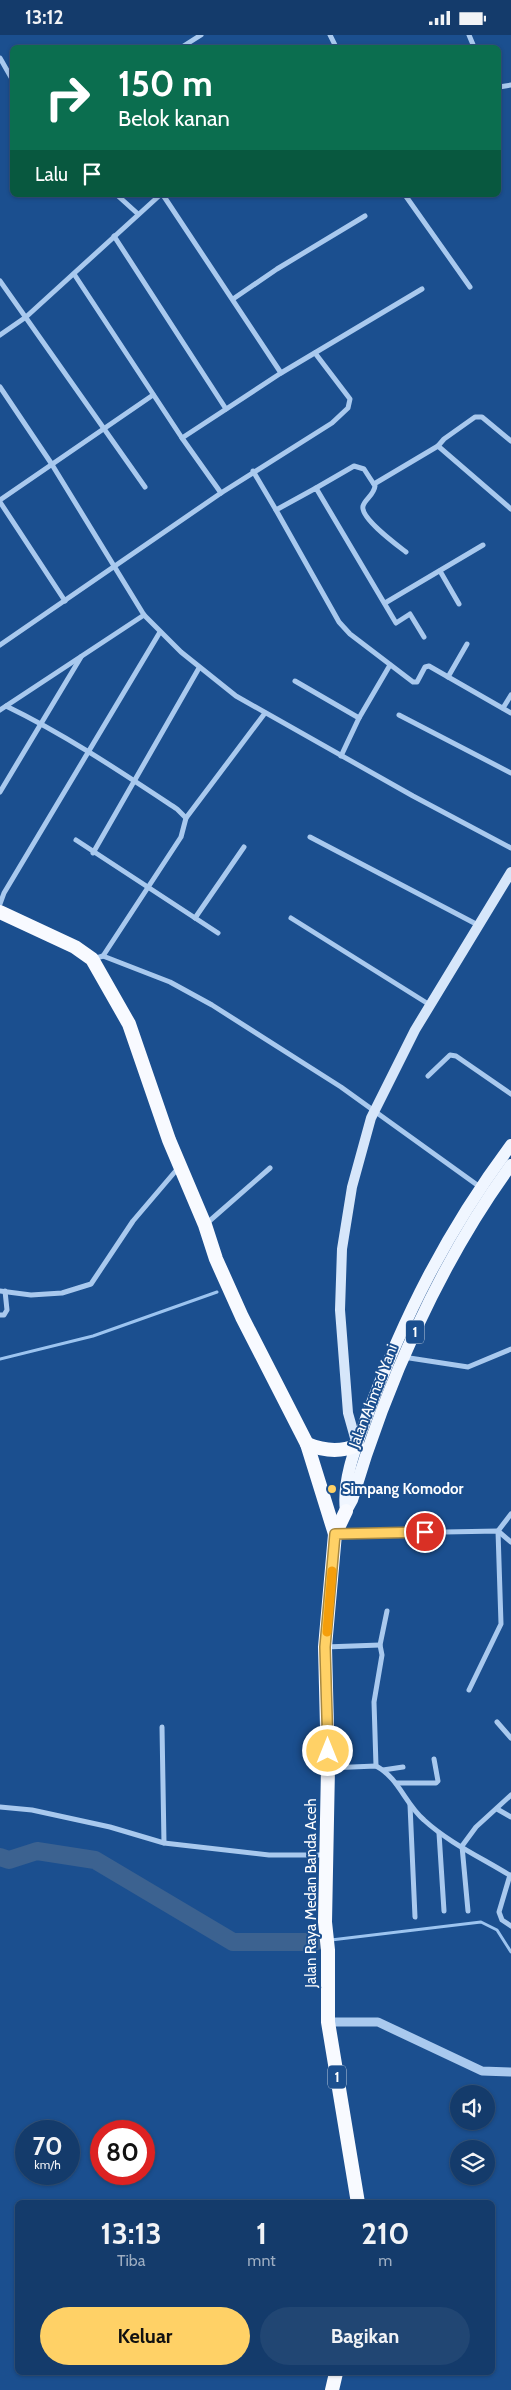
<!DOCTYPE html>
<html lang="id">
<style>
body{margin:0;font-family:Cabin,sans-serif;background:#214673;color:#f1f3f6;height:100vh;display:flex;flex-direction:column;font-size:19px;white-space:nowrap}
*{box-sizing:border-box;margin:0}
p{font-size:16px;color:#9dadc1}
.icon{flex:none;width:28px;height:28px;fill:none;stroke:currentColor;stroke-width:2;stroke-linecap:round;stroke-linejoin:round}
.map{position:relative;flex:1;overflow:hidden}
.side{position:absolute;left:15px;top:2165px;width:480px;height:175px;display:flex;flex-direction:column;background:#143b6b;border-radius:8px;box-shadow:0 1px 4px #0004,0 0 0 1px #33557e}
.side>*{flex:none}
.hud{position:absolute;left:10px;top:10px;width:491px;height:152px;border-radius:8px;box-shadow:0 1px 4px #0004,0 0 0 1px #33557e;background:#0b6e4f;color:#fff;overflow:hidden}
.fabs{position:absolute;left:450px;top:2050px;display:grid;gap:10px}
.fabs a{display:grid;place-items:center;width:45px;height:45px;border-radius:50%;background:#143b6b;box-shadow:0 1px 4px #0004,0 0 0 1px #33557e;font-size:25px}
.speed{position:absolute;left:15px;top:2085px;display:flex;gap:10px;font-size:25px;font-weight:700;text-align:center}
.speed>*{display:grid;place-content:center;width:65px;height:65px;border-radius:50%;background:#143b6b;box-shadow:0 1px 4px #0004,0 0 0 1px #33557e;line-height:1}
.speed small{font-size:12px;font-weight:400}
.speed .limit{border:8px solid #d22;background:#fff;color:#111}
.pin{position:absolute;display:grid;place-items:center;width:42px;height:42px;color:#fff;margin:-21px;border:2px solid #fff;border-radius:50%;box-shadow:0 1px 5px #0007}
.me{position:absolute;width:55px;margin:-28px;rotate:0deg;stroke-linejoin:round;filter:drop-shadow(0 0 4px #0008)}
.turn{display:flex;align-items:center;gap:18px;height:105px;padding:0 25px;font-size:22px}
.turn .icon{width:65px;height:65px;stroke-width:2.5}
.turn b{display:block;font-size:35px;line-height:42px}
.then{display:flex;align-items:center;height:48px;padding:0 25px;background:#0003;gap:10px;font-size:19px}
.eta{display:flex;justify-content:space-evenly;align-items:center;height:85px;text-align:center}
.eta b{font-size:30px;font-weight:700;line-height:35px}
.cta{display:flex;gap:10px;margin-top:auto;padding:10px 25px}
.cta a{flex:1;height:58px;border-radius:30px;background:#ffd166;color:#111;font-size:20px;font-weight:700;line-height:58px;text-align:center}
.cta a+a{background:#214673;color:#f1f3f6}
.status{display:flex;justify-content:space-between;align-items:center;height:35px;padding:0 25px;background:#143b6b;direction:ltr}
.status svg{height:14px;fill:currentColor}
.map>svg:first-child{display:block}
</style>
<div class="status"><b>13:12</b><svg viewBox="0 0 49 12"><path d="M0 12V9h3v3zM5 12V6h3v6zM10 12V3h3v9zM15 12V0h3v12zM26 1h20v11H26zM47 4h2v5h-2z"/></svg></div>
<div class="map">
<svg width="511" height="2355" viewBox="0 0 511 2355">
<rect width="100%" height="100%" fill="#1b4f8f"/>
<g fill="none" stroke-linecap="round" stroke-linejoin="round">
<g stroke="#9cc4f0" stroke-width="3">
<polyline points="0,1324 93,1301 217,1257"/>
<polyline points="331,1905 481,1887 497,1895 511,1917"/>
<polyline points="315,1907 323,1906"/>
</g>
<polyline stroke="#3c6290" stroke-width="18" points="0,1822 9,1825 37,1816 95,1825 233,1907 315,1907"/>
<g stroke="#a9c9ee" stroke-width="5">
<polyline points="330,0 336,12"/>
<polyline points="469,0 474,12"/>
<polyline points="182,12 201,0"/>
<polyline points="0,23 12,44"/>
<polyline points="499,52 511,50"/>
<polyline points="117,160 138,179"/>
<polyline points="163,160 281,338"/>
<polyline points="405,160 470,252"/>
<polyline points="114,201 226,374"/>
<polyline points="74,239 182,403 221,458"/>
<polyline points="0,246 145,452"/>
<polyline points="233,264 277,234 365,181"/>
<polyline points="0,300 26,282 160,160"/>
<polyline points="0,352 51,428 144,580 181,617 236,661 413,761 511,813"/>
<polyline points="182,403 281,338 422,254"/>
<polyline points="438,411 511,474"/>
<polyline points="253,436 276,475"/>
<polyline points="374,449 438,411 444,404 475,382 482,382 511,406"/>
<path d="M316,453L354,431L364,434L375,451C374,460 365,464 363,471C360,483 397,510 406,517"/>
<polyline points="0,465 153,360"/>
<polyline points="0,467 65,566"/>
<polyline points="440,536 459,569"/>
<polyline points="385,568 483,510"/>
<polyline points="424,602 410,579 396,588 316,453 276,475 339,587 350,599 413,647 417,647 425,632 429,631 511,678"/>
<polyline points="0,610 221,458 332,388 348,373 350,364 315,318"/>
<polyline points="448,642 467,609"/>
<polyline points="295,646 359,683"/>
<path d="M6,671C66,700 121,737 177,774L186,783L181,802L103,921"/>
<polyline points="503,673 511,660"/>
<polyline points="0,675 144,580"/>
<polyline points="399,680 511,738"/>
<polyline points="341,721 359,683 390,630"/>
<polyline points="0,757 81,622"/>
<polyline points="186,783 265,678"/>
<polyline points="310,802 478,890"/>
<polyline points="76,805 218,898"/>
<polyline points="93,818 199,633"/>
<polyline points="0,869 4,858 160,597"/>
<polyline points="195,883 244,812"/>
<polyline points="291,883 430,970"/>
<polyline points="93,924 103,921 170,947 212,970 341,1052 480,1152"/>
<polyline points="428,1041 450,1020 456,1021 511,1059"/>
<polyline points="206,1189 270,1133"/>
<polyline points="0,1256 31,1260 62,1258 91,1249 133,1186 179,1132"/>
<polyline points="0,1280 4,1280 7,1275 5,1256"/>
<polyline points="403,1322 468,1332 511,1314"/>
<polyline points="338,1499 498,1496 511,1507"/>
<polyline points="325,1612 380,1610"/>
<polyline points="469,1655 501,1589 498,1496 511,1479"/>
<polyline points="497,1687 511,1703"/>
<polyline points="162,1692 164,1808"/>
<polyline points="376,1731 374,1667 382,1620 380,1610 387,1576"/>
<path d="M328,1733L376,1731C399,1743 405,1769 424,1785C449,1808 482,1823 511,1841"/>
<polyline points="383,1735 403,1732"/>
<polyline points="396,1748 436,1748 438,1746 434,1724"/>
<polyline points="410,1770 415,1882"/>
<polyline points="0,1772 32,1775 110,1792 164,1808 269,1820 326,1820"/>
<polyline points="497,1774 511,1782"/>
<polyline points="439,1798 444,1876"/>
<polyline points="510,1840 499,1877 502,1885 511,1891"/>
<polyline points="468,1876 462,1811 476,1792 511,1760"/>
</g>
<polyline stroke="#a9c9ee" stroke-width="9" points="328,1987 378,1987 482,2036 511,2037"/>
<polyline stroke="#d6e6fa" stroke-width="10" points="357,1410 348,1378 340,1275 342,1214 352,1152 371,1083 415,995 511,837"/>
<g stroke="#f0f6ff" stroke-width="12">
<path d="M346,1476C342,1445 356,1411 367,1381C404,1281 447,1196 511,1110"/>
<path d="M346,1476L352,1465C386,1350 440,1227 511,1130"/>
</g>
<g stroke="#f8faff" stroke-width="14">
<polyline points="0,877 75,912 92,924 129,989 169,1105 205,1190 216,1224 242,1282 307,1409 335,1499"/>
<path d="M307,1409C324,1416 340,1418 357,1410"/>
<polyline points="346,1476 335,1499 325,1612 328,1733 325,1887 328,1915 328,1987 358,2168"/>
<polyline points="332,2355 336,2338"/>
</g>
</g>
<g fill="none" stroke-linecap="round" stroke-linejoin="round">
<defs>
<polyline id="route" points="328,1716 325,1612 335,1499 425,1497"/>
</defs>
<use href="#route" stroke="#a68842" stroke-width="12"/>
<use href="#route" stroke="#ffd166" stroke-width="9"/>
<polyline stroke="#f59e0b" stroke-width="9" points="327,1597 332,1536"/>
</g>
<circle fill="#ffd166" stroke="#1b4f8f" stroke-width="2" cx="332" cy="1454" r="5"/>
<g text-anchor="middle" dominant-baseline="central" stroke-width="4" stroke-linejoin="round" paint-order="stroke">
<g fill="#1b4f8f" stroke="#bbcadd" stroke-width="1">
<rect x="406" y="1285.5" width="18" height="23" rx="4"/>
<rect x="328" y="2030.5" width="18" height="23" rx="4"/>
</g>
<g font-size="14" font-weight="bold" fill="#fff">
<text x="415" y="1297">1</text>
<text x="337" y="2042">1</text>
</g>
<g font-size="15" fill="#fff" stroke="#1b4f8f">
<text transform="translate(373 1361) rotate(-69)">Jalan Ahmad Yani</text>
<text transform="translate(311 1858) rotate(-90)">Jalan Raya Medan Banda Aceh</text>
</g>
<g font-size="15" font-weight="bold" fill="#fff" stroke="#1b4f8f" text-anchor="start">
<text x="342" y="1454">Simpang Komodor</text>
</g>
</g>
</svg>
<div class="fabs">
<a><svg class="icon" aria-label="sound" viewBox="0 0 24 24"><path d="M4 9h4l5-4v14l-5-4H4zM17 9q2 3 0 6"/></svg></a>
<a><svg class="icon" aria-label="layers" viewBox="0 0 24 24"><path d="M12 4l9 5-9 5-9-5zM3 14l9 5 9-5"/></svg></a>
</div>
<div class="speed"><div>70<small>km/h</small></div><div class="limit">80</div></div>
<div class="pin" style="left:425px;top:1497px;background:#d93025"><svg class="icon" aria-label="arrive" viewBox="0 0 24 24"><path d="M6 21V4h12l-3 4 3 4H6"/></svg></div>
<svg class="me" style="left:328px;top:1716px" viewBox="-20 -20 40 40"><circle r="17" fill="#ffd166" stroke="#fff" stroke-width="3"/><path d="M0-11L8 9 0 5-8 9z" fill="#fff"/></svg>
<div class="hud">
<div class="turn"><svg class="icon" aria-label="right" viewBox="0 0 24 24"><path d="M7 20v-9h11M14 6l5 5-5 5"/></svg><div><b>150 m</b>Belok kanan</div></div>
<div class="then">Lalu<svg class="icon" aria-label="arrive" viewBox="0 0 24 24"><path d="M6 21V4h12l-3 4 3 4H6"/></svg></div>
</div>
<section class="side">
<div class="eta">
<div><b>13:13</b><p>Tiba</p></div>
<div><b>1</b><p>mnt</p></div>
<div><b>210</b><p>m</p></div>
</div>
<div class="cta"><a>Keluar</a><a>Bagikan</a></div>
</section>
</div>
